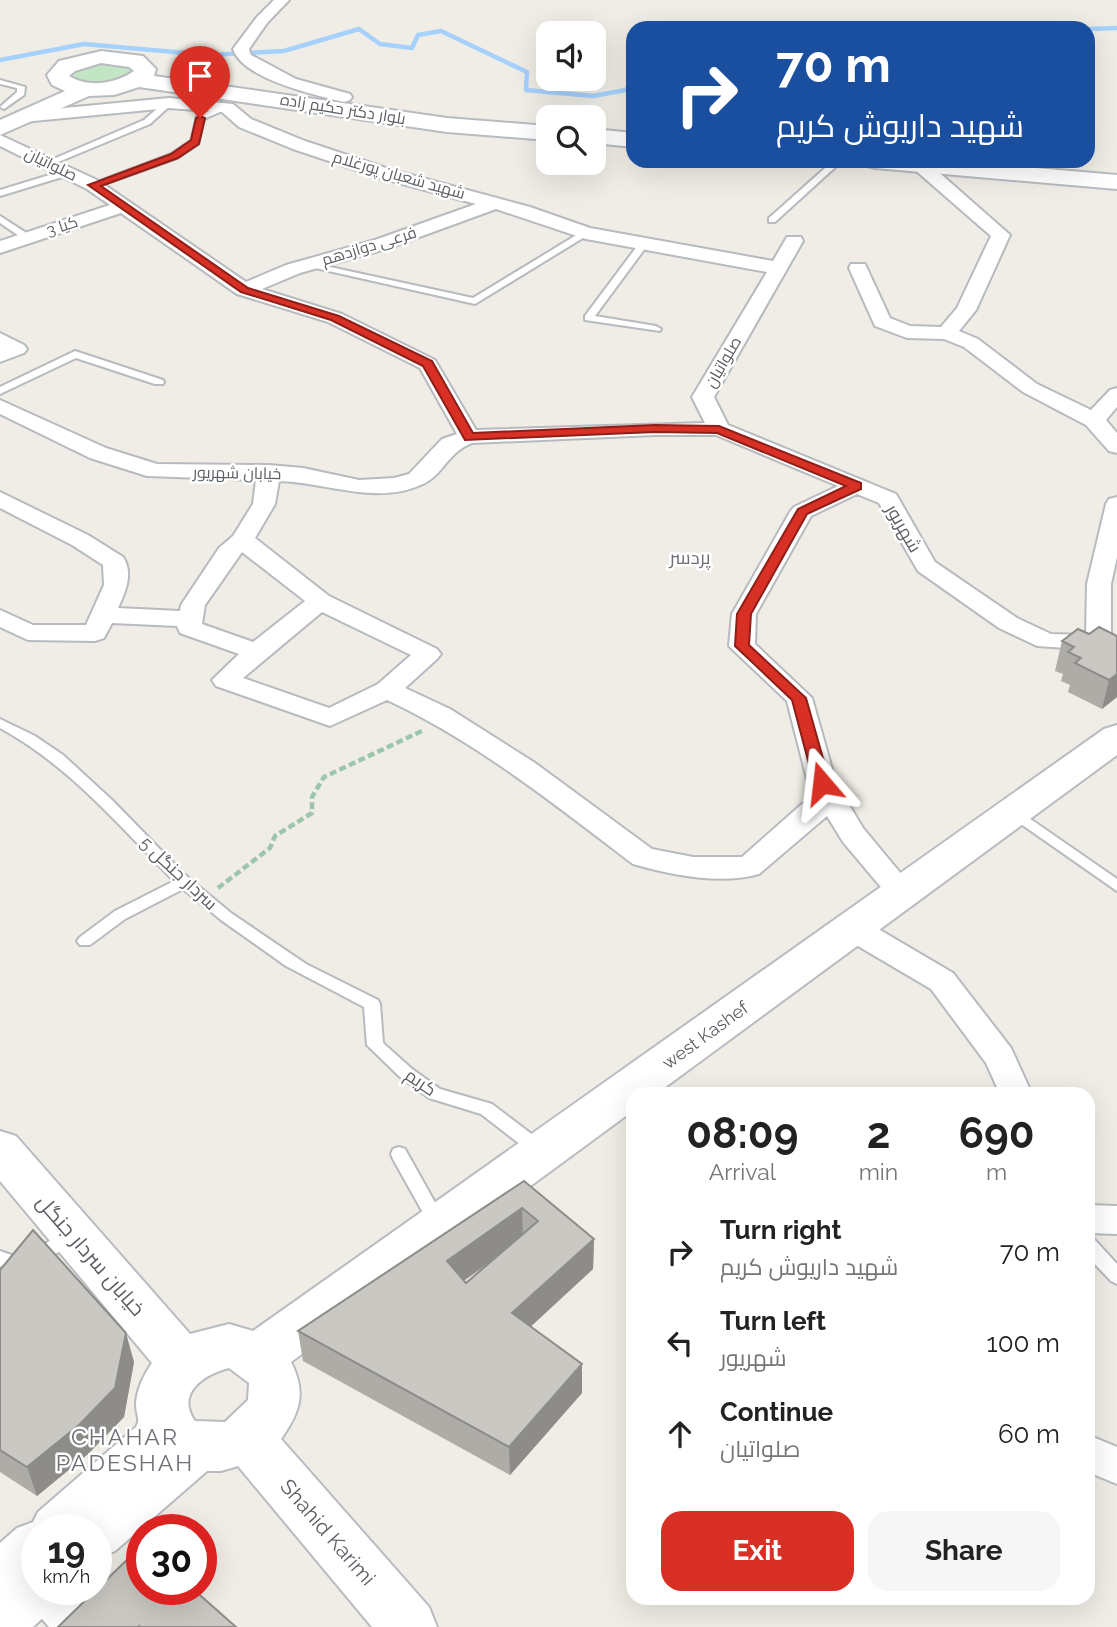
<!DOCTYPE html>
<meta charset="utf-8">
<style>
body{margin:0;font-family:Raleway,Cairo,sans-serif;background:#f6f6f6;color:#222;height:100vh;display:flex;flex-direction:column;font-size:26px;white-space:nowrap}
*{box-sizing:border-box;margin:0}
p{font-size:23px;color:#767676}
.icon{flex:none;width:38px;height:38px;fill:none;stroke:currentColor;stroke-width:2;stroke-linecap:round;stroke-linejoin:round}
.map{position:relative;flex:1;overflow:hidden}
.sheet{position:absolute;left:626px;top:1087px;width:469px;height:518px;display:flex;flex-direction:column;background:#fff;border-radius:21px;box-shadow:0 7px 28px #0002}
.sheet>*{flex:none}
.guide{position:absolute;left:626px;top:21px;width:469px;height:147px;border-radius:21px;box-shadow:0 7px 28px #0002;background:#1a4fa0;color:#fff;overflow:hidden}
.buttons{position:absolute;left:536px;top:21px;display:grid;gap:14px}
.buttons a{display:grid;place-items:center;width:70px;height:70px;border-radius:14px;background:#fff;box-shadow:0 7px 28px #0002;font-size:35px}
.speed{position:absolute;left:21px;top:1514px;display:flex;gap:14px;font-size:35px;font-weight:700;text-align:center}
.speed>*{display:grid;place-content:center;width:91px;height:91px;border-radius:50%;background:#fff;box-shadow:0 7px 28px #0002;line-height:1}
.speed small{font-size:18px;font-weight:400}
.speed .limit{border:10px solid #d22;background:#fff;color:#111}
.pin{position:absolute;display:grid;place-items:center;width:60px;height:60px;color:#fff;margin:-72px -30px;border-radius:50% 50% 50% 0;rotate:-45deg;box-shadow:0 0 7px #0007}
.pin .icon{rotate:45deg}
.me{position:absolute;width:77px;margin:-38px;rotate:343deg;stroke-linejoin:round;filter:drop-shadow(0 0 5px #0008)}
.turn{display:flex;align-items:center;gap:24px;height:147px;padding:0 35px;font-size:32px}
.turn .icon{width:91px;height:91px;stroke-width:2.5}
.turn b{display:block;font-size:49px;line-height:60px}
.eta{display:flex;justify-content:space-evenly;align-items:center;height:119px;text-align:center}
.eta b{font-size:42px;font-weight:700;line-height:49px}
.primary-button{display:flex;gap:14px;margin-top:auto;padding:14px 35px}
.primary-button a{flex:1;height:80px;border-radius:21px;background:#d93025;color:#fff;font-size:28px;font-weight:700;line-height:80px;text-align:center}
.primary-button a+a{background:#f6f6f6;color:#222}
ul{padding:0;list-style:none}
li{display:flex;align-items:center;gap:21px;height:91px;padding:0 35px}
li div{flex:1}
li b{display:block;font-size:26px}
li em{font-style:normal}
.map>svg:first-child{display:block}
</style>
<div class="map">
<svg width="1117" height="1627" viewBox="0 0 1117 1627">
<rect width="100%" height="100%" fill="#efede5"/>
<polygon fill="#c2e6c4" points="95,59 139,68 115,85 68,82 67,69"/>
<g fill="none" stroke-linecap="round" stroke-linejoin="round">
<g stroke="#a6d1fd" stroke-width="4.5">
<polyline points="1088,29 1117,28"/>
<polyline points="0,60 84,44 209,55 284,51 359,29 380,44 412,48 418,35 441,31 527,72 526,90 593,96 626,90 634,78"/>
<polyline points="1088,62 1092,63 1092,81 1088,92"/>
</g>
<defs>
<g id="lane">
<polygon points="0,80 25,87 24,95 4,109 0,107 17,92 17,88 0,84"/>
<polygon points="166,101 173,103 150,124 51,165 44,163 144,120"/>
<polygon points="224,105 231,107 204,119 198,144 177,158 96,187 89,185 171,154 191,141 197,116"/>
<polygon points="833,161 842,161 775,222 769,222 769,218"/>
<polygon points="69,169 73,172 72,174 0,196 0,190"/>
<polygon points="0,216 31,236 31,240 25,240 0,223"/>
<polygon points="583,231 591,233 475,304 302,265 307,262 473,298"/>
<polygon points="644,240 649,243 595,316 656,326 661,329 660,331 585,320 585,316 641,241"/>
<polygon points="75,351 163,380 164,382 163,384 155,384 76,358 0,394 0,387"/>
<path d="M0,719L35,736L63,755L113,801L184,874L231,913L306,964L378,1000L380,1004L383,1043L412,1069L440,1089L492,1104L546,1145L548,1150L546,1155L540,1157L534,1155L481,1114L429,1098L400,1077L367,1045L364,1007L286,966L221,920L183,889L125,919L90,945H80L77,941L80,937L115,911L174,881C119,826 70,766 0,728Z"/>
<polygon points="1013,807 1117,879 1117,891 1008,815 1006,812 1008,809"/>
<polygon points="399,1147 405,1149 443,1217 446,1222 443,1227 437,1229 431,1227 393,1159 391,1154 393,1149"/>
<polygon points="69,1230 75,1232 78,1237 75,1242 28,1271 22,1274 0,1266 0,1251 20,1258"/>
<polygon points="1088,1237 1094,1239 1117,1264 1117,1284 1111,1281 1088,1257"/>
</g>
<g id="street">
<path d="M274,0H289L267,23L249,49L251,55L296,79L350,94L352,97L350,100L344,102C315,95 243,79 233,49L257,17Z"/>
<path d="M169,98L233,104L251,119L305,141L389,169L530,207L590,228L773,261L787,237H801L803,241L714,397L728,425L896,494L935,562L1017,618L1051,634L1086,635L1087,584L1106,504L1109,499L1117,497V557L1111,584V639L1117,641V658L1095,650L1037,646L999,628L918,571L879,503L857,494L811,516L756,614L755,644L812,698L836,783L863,828L916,892L911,899L901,902L891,899L843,842L827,816L759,874C720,885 671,875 633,864C554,804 477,742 387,700L330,726L216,686L212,680L239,654L180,633L177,626L112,623L104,638L95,641L28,640L0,627V610L33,625H86L104,585L103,565L72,545L0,508V492L88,535L123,557C134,573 125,593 118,608L180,611L181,605L219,548L233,536L253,504L256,480L147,476L90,458L0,414V400L106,448L157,464L269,465L303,468L359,480L394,478L409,474L442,439L457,434L420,368L328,322L237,294L121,213L0,253V241L110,205L87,189L0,146V135L99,181L246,282L286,265L375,240L476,204L377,177L293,149L239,127L222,112L169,108L23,122L15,117L23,112ZM496,209L586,239L767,272L692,397L705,423L476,430L435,360L342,314L262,289L300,273L389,248ZM655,435H716L838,486L794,507L790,512L732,614L729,646L787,701L808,783L818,799L802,804L742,857H693L652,849L535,763L450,709L405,688L437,659L441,654L437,649L329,596L255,538L275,504L279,481C326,482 377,506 423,484C442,476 447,453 472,443ZM242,552L305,601L253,642L202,624L205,605ZM322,612L411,655L378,684L329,708L243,678Z"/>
<polygon points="915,161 926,161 1010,235 976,310 959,331 978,339 1037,384 1091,410 1110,390 1117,388 1117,407 1106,420 1117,433 1117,453 1109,451 1086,425 1023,392 964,347 944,339 907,338 875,326 849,268 851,264 865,264 890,318 910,326 941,327 957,308 991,236 914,169 911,165"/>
<polygon points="0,333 24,345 27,349 24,353 0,362"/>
<polygon points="852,917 863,920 953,973 1011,1048 1032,1094 1000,1094 986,1063 931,989 841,936 837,928 841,920"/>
<polygon points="1088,1205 1117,1206 1117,1234 1088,1233"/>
<polygon points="1088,1435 1117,1447 1117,1484 1088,1472"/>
<polygon points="37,1571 37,1589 70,1589 92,1612 98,1627 49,1627 28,1603 22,1589 28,1575"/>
</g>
<g id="secondary">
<path d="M101,51L143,56L156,69L154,76L447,118L548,126V140L447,132L139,87L114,95L89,96L0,135V120L65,91L52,85L47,75L59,61ZM101,63L129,67L134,71C115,84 89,88 69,76L75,71Z"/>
<polygon points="593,129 634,133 634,147 593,143"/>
<polygon points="863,161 957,161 1117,175 1117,189 875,168 867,166"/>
<path d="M1117,725V755L656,1094H634V1110L291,1362C306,1392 301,1411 281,1439L429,1607L437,1627H372L238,1466L221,1471H207L115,1551L96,1559V1530H37V1589H64L57,1605L33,1627H0V1543L17,1528L33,1522L38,1512L136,1427C141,1419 136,1414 136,1405C136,1391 144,1374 152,1363L0,1181V1131L16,1136L190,1334L229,1324L253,1331L1104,729ZM229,1368L249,1383L248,1400L225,1422L195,1421C175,1393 205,1374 229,1368Z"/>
</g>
</defs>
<use href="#lane" stroke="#b7babe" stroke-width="4"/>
<use href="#street" stroke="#b7babe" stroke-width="4"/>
<use href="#secondary" stroke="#b8bbc0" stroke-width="4"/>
<polyline stroke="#9bc6ab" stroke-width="4.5" stroke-dasharray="7 3.5" stroke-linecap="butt" points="218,888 270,848 275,836 312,813 312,797 324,777 424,730"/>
<use href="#lane" fill="#fff" fill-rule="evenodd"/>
<use href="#street" fill="#fff" fill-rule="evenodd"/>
<use href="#secondary" fill="#fff" fill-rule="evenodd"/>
</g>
<g fill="#aeaca7" fill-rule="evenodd">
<polygon points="1089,634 1117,636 1117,697 1102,709 1068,692 1070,685 1061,681 1063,674 1055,671 1062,641"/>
<path d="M524,1181L594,1239L593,1269L530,1327L582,1393L510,1475L303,1361L298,1331ZM492,1261L466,1283L464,1281Z"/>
<polygon points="0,1270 134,1362 124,1417 88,1454 37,1496 0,1472"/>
</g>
<g fill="#8d8c88">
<polygon points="1117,674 1117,697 1102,709 1109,680"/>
<polygon points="522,1208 523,1238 449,1291 447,1261"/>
<polygon points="594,1239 593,1269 513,1343 512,1313"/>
<polygon points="126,1333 134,1362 124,1417 88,1454 37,1496 27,1467"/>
<polygon points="582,1364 582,1393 510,1475 509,1447"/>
</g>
<g fill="#cac8c2" stroke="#8d8c88" stroke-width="2" fill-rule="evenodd">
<polygon points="1099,627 1117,636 1117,674 1109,680 1075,663 1081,658 1068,652 1074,647 1062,641 1078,629 1089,634"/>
<path d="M524,1181L594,1239L512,1313L582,1364L509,1447L298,1331ZM522,1208L538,1221L466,1283L447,1261Z"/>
<polygon points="33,1230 126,1333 115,1388 79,1425 27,1467 0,1450 0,1270"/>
<polygon points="142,1545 142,1589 193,1589 236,1627 141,1627 139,1626 138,1627 58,1627"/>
</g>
<polygon fill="#d93025" stroke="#8d1f18" stroke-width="2" points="200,116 205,118 199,144 178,158 101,186 248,288 339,316 432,361 473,433 655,425 719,426 861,483 861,489 807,514 751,614 749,645 806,698 830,783 827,787 816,787 814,783 792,700 735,646 737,614 798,509 846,486 717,433 655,432 465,440 423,366 331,320 241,292 88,185 171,154 191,140 196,118"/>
<g text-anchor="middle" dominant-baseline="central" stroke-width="5" stroke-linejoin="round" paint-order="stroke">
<g font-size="16" fill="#5c6065" stroke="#fff">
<text transform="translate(343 109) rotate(9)">بلوار دکتر حکیم زاده</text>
<text transform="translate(51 164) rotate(26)">صلواتیان</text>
<text transform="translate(399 175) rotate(16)">شهید شعبان پورغلام</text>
<text transform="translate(62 226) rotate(-18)">کیا 3</text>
<text transform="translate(369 246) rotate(-17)">فرعی دوازدهم</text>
<text transform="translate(723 362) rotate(-60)">صلواتیان</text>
<text transform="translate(237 473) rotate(1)">خیابان شهریور</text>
</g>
<g font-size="18" fill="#5c6065" stroke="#fff">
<text transform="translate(904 528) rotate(60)">شهریور</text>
<text transform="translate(179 873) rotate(43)">سردار جنگل 5</text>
<text transform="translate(705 1035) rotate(-36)">west Kashef</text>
<text transform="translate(421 1082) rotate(34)">کریم</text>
</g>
<g font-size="19" fill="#6d7177" stroke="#fff">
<text x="690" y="557">پردسر</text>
</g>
<g font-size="21" fill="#5c6065" stroke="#fff">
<text transform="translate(91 1255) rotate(49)">خیابان سردار جنگل</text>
<text transform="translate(328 1532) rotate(49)">Shahid Karimi</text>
</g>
<g font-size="23" letter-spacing="2" fill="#6d7177" stroke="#fff">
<text x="125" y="1436">CHAHAR<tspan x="125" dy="26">PADESHAH</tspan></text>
</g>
</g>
</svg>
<div class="buttons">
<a><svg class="icon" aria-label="sound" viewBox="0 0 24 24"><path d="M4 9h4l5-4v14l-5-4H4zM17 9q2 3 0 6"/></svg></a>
<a><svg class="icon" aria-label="search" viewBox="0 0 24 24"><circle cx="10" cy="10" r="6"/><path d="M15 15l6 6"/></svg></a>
</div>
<div class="speed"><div>19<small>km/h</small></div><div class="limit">30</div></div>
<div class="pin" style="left:200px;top:118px;background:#d93025"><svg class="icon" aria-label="arrive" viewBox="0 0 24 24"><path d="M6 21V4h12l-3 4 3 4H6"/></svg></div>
<svg class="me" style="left:822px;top:783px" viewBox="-20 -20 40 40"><path d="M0-17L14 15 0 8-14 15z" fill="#d93025" stroke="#fff" stroke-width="4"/></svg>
<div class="guide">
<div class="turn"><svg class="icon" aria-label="right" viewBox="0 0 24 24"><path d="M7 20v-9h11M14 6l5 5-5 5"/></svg><div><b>70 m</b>شهید داریوش کریم</div></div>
</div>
<section class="sheet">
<div class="eta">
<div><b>08:09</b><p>Arrival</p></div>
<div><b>2</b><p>min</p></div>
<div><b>690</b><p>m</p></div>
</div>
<ul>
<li><svg class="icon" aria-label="right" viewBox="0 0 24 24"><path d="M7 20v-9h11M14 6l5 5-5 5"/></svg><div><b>Turn right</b><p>شهید داریوش کریم</p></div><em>70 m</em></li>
<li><svg class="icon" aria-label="left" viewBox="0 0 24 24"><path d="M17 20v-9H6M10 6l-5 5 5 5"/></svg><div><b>Turn left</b><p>شهریور</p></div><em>100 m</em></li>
<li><svg class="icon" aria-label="ahead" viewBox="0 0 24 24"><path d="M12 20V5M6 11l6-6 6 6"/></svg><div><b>Continue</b><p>صلواتیان</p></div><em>60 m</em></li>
</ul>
<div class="primary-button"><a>Exit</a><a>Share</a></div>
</section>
</div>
